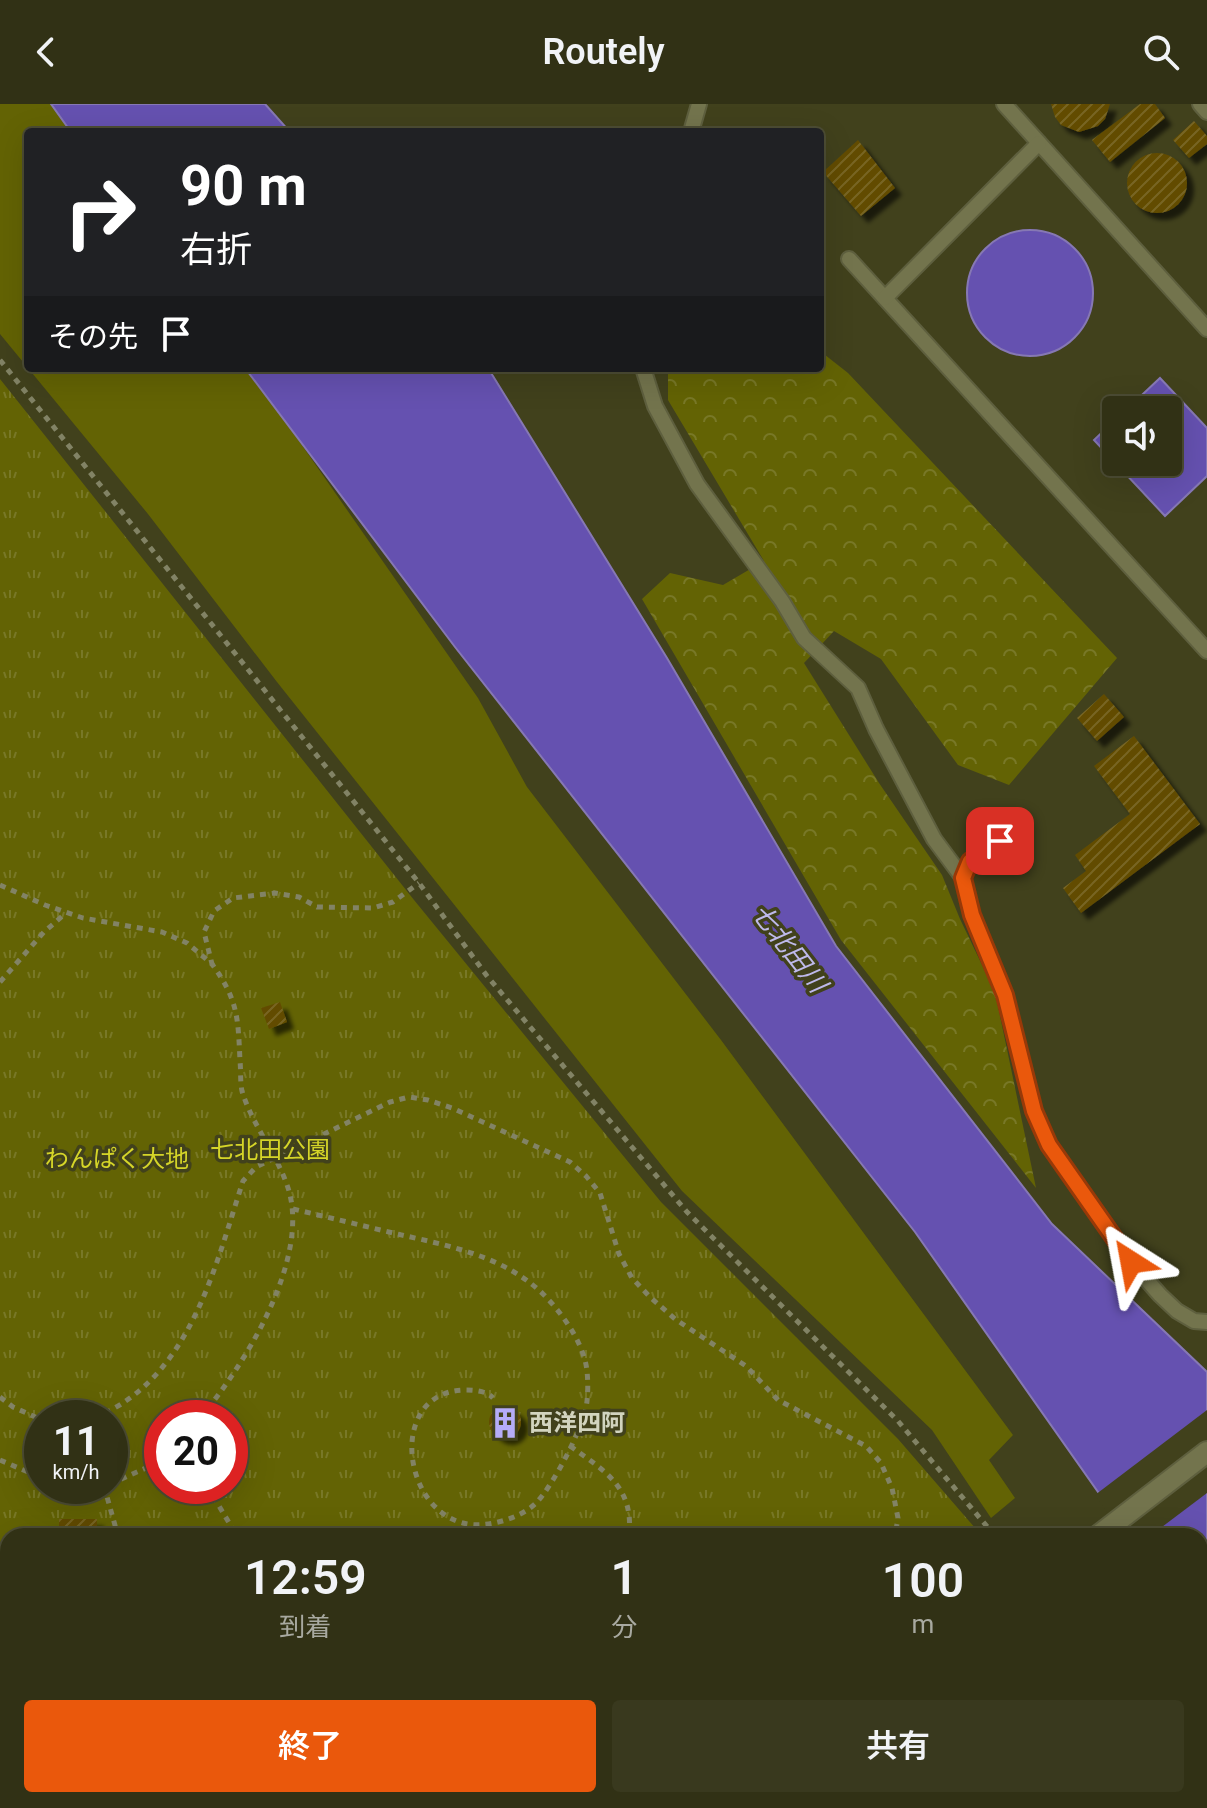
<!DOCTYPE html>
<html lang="ja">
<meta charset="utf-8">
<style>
body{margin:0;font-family:Roboto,"Noto Sans JP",sans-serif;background:#39391e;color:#f1f3f6;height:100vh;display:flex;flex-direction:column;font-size:30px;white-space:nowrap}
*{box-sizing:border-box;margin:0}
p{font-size:26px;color:#a8a9a0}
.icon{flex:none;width:44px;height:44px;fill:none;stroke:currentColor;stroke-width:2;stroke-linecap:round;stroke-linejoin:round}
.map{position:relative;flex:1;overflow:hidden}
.details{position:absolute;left:0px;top:1424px;width:1208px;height:280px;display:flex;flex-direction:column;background:#313115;border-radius:24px 24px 0 0;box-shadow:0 8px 32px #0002,0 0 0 2px #4c4c34}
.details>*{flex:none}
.banner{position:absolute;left:24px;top:24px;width:800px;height:244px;border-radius:8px;box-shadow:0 8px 32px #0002,0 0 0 2px #4c4c34;background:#202124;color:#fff;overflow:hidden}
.fabs{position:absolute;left:1102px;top:292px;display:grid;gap:16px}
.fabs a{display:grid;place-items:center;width:80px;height:80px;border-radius:8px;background:#313115;box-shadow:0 8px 32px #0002,0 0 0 2px #4c4c34;font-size:40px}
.speed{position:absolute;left:24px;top:1296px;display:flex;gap:16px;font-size:40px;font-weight:700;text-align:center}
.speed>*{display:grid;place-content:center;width:104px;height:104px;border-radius:50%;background:#313115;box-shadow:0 8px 32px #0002,0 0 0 2px #4c4c34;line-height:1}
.speed small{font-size:20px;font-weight:400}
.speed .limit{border:12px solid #d22;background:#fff;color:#111}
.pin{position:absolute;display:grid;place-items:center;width:68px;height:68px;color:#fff;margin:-34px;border-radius:16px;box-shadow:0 4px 12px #0006}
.me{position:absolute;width:88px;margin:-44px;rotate:326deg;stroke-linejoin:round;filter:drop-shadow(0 0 6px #0008)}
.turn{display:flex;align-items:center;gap:28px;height:168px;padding:0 24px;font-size:36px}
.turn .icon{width:104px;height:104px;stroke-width:2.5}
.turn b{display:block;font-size:56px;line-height:68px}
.then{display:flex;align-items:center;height:76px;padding:0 24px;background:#0003;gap:16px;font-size:30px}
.eta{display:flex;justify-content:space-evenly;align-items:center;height:136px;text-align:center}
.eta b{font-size:48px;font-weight:600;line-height:56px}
.cta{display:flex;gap:16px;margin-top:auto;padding:16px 24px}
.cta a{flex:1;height:92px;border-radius:8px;background:#ea580c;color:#fff;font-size:32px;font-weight:600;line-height:92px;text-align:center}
.cta a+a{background:#39391e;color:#f1f3f6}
header{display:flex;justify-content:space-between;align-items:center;height:104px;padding:0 24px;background:#313115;font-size:36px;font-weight:600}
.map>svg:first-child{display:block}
</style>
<header><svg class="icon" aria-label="back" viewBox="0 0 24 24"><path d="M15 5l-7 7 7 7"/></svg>Routely<svg class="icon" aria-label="search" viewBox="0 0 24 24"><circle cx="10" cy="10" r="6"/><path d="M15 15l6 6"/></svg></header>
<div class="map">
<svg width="1207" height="1704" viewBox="0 0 1207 1704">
<defs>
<pattern id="forest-crowns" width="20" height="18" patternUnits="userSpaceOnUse" patternTransform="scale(2)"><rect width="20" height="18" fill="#636304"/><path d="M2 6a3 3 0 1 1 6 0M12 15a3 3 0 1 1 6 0" fill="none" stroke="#787827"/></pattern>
<pattern id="park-tufts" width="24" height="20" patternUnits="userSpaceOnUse" patternTransform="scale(2)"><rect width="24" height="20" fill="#636304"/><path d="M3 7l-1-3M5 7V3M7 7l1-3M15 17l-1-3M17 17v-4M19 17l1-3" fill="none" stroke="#787827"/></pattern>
<pattern id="building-hatch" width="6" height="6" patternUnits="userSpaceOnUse" patternTransform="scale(2)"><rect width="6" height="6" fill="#624c01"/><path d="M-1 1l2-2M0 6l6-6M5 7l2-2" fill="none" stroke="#786524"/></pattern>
<filter id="shadow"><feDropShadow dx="7" dy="7" stdDeviation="2" flood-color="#0009"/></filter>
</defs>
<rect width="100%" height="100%" fill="#41411c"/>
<polygon fill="#636304" points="0,0 51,0 71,28 28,28 28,264 245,264 290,324 478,594 527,683 721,936 1013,1331 989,1356 1015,1394 991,1414 932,1326 682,1087 277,578 148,410 0,230"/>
<polygon fill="url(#forest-crowns)" points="820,247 848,269 1117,554 1009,681 958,661 881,555 834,527 804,559 879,679 942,771 960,815 995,888 1036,1084 841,836 642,495 670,469 723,481 764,457 668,296 668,264 820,264"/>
<path fill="url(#park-tufts)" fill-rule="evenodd" d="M0,275L414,796L661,1098L898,1335L982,1432H8V1554L0,1553ZM42,1314H110V1382H42ZM162,1314H230V1382H162Z"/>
<g fill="#6551b0" stroke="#8678b4" stroke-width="2">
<polygon points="51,0 265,0 290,28 71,28"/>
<circle cx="1030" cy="189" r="63"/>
<polygon points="245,264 488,264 667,554 836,842 1052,1120 1207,1268 1207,1494 1200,1490 1200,1432 1129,1432 915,1128 455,543"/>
<polygon points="1160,274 1207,324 1207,372 1165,412 1094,336 1116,315 1116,358 1168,358 1168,306 1126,306"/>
</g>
<polygon fill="#41411c" points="1207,1306 1207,1389 1150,1432 1124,1432 1095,1391"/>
<g fill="url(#building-hatch)" filter="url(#shadow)">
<polygon points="1051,0 1110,0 1105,15 1098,22 1079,28 1061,21 1055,13"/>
<polygon points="1140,0 1155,0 1165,14 1110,58 1092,36"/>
<polygon points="1194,17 1207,32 1207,40 1189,54 1173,36"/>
<polygon points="858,36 895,84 861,112 823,68"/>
<circle cx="1157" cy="79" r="30"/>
<polygon points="1104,590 1124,613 1097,637 1077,614"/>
<polygon points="1134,632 1200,720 1081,809 1063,784 1086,767 1075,751 1130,710 1094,662"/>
<polygon points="280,898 287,918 269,925 261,904"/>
<circle cx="505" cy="1318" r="16"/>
<rect x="59" y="1415" width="38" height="17"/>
</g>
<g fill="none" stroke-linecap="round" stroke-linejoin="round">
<defs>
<g id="lane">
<polyline points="1004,0 1207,225"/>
<polyline points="1200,0 1207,8"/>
<polyline points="691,28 699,0"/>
<polyline points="849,155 1207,547"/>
<polyline points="885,194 1039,39"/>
<polyline points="643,264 655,302 697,380 782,497 804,534 858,584 876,625 934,735 963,774"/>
<polyline points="1000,737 970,757 963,774 972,811 1005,891 1034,1007 1049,1041 1131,1158 1160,1191 1177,1207 1194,1217 1207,1218"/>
</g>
<g id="secondary">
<polyline points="1098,1432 1207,1348"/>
<polyline points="0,1689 8,1690"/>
<polyline points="146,1696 322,1704"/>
<polyline points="608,1704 661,1696"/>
</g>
</defs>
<use href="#lane" stroke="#5e5f3e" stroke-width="18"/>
<use href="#secondary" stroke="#5e5f3e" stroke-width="24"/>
<g stroke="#828365" stroke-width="5" stroke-dasharray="6 6" stroke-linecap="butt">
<polyline points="0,256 419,779 487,872 687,1108 898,1317 995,1432"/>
<polyline points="0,781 45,801 83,814 162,828 187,839 212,860 204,828 214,807 233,794 275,789 299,793 317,803 373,804 393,798 419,779"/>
<polyline points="0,878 44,828 66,809"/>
<path d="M293,1105C327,1113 360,1121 393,1129C445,1141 503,1151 543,1190C562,1209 584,1239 587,1267C588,1277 588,1288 587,1297C585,1321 553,1382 536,1399C520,1415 484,1425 463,1419C400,1403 389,1287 465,1286C475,1286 487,1287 493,1294"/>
<polyline points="0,1293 13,1303 42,1316"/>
<path d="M94,1314C190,1275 214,1166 243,1077L256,1063L390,998L409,993L428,996L452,1004L570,1058L586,1072L600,1089L619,1150L632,1174L650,1193L675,1215L746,1262L778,1296L866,1342L881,1359L892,1384L898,1414L895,1432"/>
<path d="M200,1314C244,1262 309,1158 289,1087C279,1053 252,1021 242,987C240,978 241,966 240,957C238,913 238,896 212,860"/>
<path d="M570,1342C606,1368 634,1383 629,1432"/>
<polyline points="0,1356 42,1374"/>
<polyline points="110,1380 146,1364 162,1351"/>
<polyline points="71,1382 78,1384 103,1383"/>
<polyline points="104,1382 118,1432"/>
<polyline points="207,1382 237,1432"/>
</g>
<use href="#lane" stroke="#73744d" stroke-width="14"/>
<use href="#secondary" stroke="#73744d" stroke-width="20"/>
</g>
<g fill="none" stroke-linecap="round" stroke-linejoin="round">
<defs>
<polyline id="route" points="1000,737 970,757 963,774 972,811 1005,891 1034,1007 1049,1041 1131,1158"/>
</defs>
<use href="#route" stroke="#983908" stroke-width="20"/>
<use href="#route" stroke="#ea580c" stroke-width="14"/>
</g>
<defs>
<symbol id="building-bare" viewBox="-9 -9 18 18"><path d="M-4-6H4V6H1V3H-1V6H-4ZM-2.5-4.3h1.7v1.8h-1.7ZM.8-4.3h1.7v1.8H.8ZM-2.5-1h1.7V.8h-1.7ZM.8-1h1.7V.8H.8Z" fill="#b5acf8" stroke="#41411c" stroke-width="2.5" paint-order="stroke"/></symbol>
</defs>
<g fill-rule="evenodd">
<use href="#building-bare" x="483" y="1297" width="44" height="44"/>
</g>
<g text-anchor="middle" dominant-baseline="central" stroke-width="7" stroke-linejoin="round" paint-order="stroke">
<g font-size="24" fill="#d5d528" stroke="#41411c">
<text x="270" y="1046">七北田公園</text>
<text x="117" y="1055">わんぱく大地</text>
</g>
<g font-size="24" font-weight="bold" fill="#d2d4bf" stroke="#41411c" text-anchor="start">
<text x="529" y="1319">西洋四阿</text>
</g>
<g font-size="26" font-style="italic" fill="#beb9eb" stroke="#41411c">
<text transform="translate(789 844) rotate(52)">七北田川</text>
</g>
</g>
</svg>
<div class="fabs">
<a><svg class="icon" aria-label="sound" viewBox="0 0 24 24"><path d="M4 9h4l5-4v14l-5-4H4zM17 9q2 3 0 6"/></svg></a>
</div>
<div class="speed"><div>11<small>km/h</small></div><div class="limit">20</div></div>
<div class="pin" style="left:1000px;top:737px;background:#d93025"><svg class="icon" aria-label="arrive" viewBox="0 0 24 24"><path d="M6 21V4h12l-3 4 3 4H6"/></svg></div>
<svg class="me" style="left:1131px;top:1158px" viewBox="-20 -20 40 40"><path d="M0-17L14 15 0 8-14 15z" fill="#ea580c" stroke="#fff" stroke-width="4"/></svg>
<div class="banner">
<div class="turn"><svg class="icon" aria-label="right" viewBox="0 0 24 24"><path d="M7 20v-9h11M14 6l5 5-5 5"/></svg><div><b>90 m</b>右折</div></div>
<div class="then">その先<svg class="icon" aria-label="arrive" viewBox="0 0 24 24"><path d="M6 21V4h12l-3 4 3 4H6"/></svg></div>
</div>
<section class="details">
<div class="eta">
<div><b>12:59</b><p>到着</p></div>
<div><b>1</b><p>分</p></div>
<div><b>100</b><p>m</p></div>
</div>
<div class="cta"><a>終了</a><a>共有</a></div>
</section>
</div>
